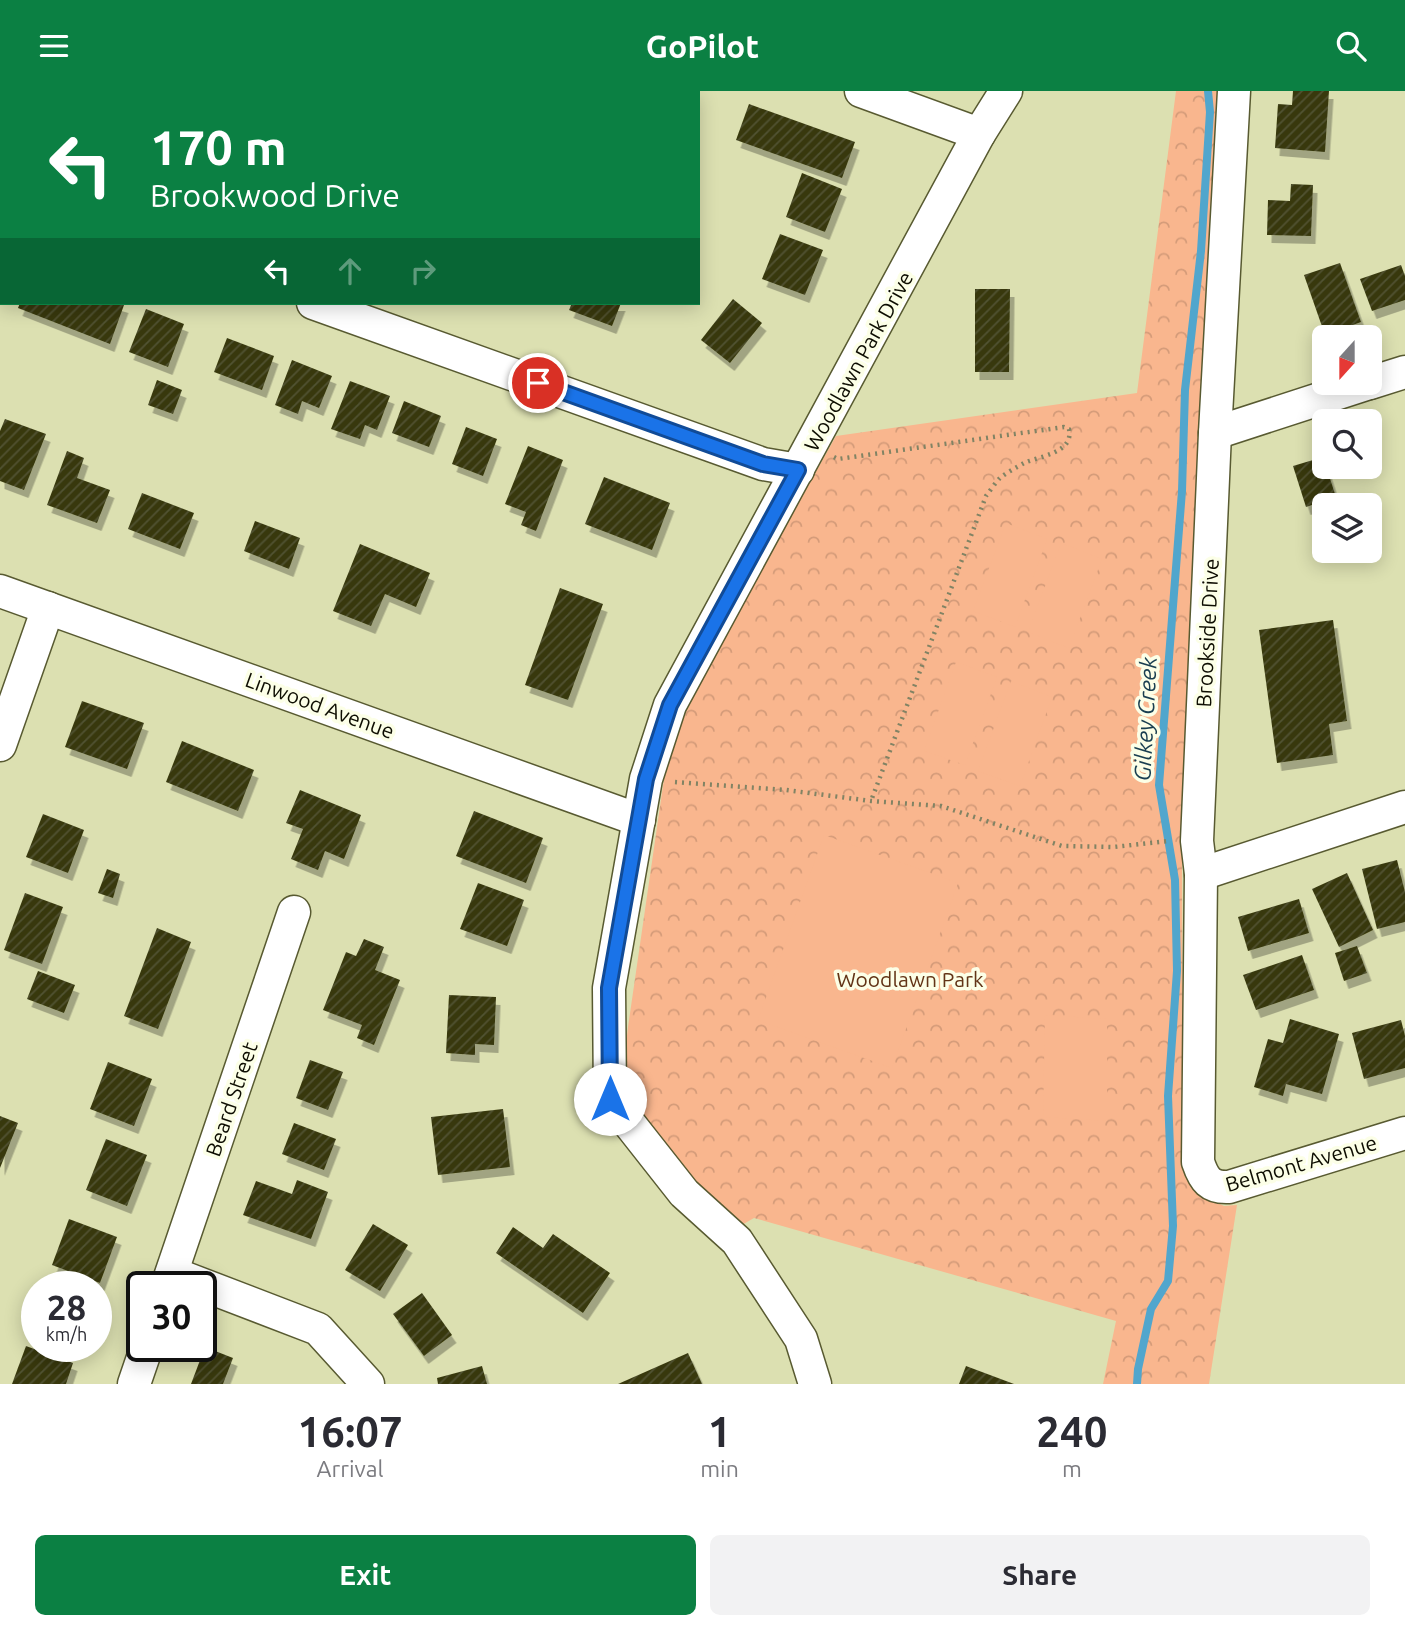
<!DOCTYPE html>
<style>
body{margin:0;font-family:Ubuntu,sans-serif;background:#f2f2f3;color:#2b2b33;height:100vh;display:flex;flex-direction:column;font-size:26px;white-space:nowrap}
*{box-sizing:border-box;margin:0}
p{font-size:23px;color:#7c7c81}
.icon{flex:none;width:38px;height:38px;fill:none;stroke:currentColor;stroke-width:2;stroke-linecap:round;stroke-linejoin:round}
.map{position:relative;height:1293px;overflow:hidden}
.sheet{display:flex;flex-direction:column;background:#fff;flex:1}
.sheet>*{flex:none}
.top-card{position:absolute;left:0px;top:0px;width:700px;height:214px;box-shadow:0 4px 18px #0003;background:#0b8043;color:#fff;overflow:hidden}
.needle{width:46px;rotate:201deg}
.buttons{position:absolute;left:1312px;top:234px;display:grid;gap:14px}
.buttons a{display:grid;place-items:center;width:70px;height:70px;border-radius:10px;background:#fff;box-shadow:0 4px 18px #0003;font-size:35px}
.speed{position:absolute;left:21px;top:1180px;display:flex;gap:14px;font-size:35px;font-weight:700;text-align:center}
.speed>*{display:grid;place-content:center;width:91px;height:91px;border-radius:50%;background:#fff;box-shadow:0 4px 18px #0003;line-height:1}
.speed small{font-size:18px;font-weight:400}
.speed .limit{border:4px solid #111;border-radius:10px;background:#fff;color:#111}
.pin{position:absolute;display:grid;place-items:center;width:60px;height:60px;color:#fff;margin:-30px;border:4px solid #fff;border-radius:50%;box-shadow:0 2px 7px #0007}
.me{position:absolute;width:77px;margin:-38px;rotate:0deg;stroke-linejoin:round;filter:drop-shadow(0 0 5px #0008)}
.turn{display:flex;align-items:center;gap:24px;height:147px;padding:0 35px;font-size:32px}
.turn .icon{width:91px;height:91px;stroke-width:2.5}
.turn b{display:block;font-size:49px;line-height:60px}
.lanes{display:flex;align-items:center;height:66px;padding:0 35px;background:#0003;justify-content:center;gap:35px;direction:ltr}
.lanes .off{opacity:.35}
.eta{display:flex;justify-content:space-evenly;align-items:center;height:119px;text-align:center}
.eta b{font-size:42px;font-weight:600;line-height:49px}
.primary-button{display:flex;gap:14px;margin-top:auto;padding:14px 35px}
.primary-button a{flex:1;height:80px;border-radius:10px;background:#0b8043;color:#fff;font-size:28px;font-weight:600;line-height:80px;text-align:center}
.primary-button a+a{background:#f2f2f3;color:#2b2b33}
header{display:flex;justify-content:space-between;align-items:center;height:91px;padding:0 35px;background:#0b8043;color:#fff;font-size:32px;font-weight:600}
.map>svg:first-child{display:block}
</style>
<header><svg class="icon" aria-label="menu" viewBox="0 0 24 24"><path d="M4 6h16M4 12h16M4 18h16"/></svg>GoPilot<svg class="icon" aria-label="search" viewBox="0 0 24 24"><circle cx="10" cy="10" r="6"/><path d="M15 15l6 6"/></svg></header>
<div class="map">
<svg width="1405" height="1293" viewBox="0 0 1405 1293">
<defs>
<pattern id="park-crowns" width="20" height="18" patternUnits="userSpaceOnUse" patternTransform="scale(1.75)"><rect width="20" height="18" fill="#f9b68e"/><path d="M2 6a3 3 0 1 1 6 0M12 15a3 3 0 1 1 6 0" fill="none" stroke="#d49b79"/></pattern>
<pattern id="building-hatch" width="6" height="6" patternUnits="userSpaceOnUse" patternTransform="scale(1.75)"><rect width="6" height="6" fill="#383910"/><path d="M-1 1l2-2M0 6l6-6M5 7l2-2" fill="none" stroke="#515231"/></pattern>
<filter id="shadow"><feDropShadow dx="4.5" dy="8" stdDeviation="0" flood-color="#0004"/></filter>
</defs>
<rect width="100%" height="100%" fill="#dce0b1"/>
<path fill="url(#park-crowns)" d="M1176,0H1222L1197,434L1182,766L1183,1061L1212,1109L1224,1115L1237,1114L1209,1293H1103L1116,1230L754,1127L740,1135C691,1092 631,1043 625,973C624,961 627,948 628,936L664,688L675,642L736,522L836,345L1137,302Z"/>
<g fill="#f9b68e">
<polygon points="1006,432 1047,448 1015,536 973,520"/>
<polygon points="1061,452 1102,468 1069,557 1028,541"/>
<polygon points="956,571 997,586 965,674 924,660"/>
<polygon points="1011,590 1052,606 1020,695 978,680"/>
<polygon points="824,744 958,792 892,977 758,929"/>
<polygon points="1045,924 1107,928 1107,1030 1043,1026"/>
</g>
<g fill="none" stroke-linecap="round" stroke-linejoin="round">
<polyline stroke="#51a6cd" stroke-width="8" points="1137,1293 1138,1278 1151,1218 1168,1190 1173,1135 1168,1005 1177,880 1175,789 1159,694 1182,400 1185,299 1201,160 1210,21 1208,0"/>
</g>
<g fill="url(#building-hatch)" filter="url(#shadow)">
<polygon points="1293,0 1329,0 1325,61 1275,57 1278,13 1292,14"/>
<polygon points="749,13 855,51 842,87 736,49"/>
<polygon points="802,82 842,98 825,141 786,126"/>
<polygon points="1291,93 1313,94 1311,145 1267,144 1268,109 1290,110"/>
<polygon points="780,143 823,159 805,204 762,188"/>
<polygon points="1340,172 1361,231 1325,244 1304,184"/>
<polygon points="1401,174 1405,185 1405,209 1372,220 1360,188"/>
<polygon points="975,198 1010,198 1009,281 975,281"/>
<polygon points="733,208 762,232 730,272 701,249"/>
<polygon points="20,212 117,212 124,214 110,253 18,217"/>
<polygon points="572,212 621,212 612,235 569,219"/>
<polygon points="146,218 184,233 168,276 129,261"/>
<polygon points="227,247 274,265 262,299 214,281"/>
<polygon points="292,269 332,285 319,317 302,310 298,323 275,314"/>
<polygon points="157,289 182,299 173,323 148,314"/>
<polygon points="350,290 390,305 377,339 365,334 360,348 331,338"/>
<polygon points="404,310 441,325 429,356 392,342"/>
<polygon points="5,328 46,343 24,399 0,390 0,340"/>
<polygon points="466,336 497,348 483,385 452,373"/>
<polygon points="528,355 563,369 536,440 521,434 526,421 505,413"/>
<polygon points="67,360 84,367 77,387 110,399 97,432 47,414"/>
<polygon points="1323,366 1336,406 1306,416 1293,375"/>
<polygon points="604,386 670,412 652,459 585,433"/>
<polygon points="142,402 194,422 180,458 128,438"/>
<polygon points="255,430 300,447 289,478 244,460"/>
<polygon points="360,453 430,482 416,516 385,503 371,535 333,520"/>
<polygon points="560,497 603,513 568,609 525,594"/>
<polygon points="1333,529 1347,630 1329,633 1333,664 1277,672 1259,539"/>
<polygon points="82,610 144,632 127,678 65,656"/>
<polygon points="182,650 254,679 238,720 166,691"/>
<polygon points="300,699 361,724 344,768 325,760 318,779 291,768 303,738 286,732"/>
<polygon points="474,720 543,747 526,792 456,765"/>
<polygon points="43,723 84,739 68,782 26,766"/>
<polygon points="1397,769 1405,801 1405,831 1377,838 1362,778"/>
<polygon points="107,778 120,783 113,807 98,802"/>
<polygon points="1347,782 1373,839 1339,856 1312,798"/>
<polygon points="478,792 524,809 507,855 460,838"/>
<polygon points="25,802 63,816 42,873 4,859"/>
<polygon points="1299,808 1309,842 1248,860 1238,826"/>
<polygon points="157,837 191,851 158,938 124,925"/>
<polygon points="364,848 384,856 375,879 400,889 374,954 357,947 362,934 323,919 346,861 356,865"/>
<polygon points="1357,855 1367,882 1344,890 1335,862"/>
<polygon points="1302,864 1314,899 1256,919 1243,884"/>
<polygon points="38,880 75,894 64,922 27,908"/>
<polygon points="449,904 496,906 494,954 475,953 475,964 446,962"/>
<polygon points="1290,928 1339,943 1322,1003 1286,993 1283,1005 1254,996 1268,948 1283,952"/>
<polygon points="1401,929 1405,945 1405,977 1364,988 1352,942"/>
<polygon points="310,969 343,981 328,1019 296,1007"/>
<polygon points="108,971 152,988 134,1035 90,1018"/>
<polygon points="503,1018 510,1076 438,1084 431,1026"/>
<polygon points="0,1025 18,1032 0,1077"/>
<polygon points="294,1032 336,1048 324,1079 282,1063"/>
<polygon points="106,1048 147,1064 127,1115 86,1099"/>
<polygon points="297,1089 328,1101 311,1148 243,1124 256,1090 292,1103"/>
<polygon points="69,1128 117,1146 100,1192 52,1174"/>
<polygon points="373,1133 408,1154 380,1200 345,1179"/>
<polygon points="513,1136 543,1157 553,1143 610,1182 583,1222 496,1162"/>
<polygon points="422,1202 452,1244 424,1265 393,1223"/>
<polygon points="26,1255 73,1272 66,1293 12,1293"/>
<polygon points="205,1256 233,1267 223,1293 191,1293"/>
<polygon points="688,1262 702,1293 618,1293"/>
<polygon points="482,1275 487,1293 438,1293 437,1287"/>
<polygon points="966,1275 1014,1293 959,1293"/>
</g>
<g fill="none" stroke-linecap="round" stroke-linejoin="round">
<defs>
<g id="street">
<polyline points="861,0 979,43"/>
<path d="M1234,0L1215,342L1197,750L1201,783L1198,1071C1204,1089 1210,1097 1229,1096L1405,1042"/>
<polyline points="29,2 33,0"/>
<polyline points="0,15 2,14"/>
<polyline points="0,99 2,100"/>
<polyline points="313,212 763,373 798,379"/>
<polyline points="1370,292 1405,281"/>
<polyline points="1215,342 1369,292"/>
<polyline points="0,500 639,729"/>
<polyline points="0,654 48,517"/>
<polyline points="1201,783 1405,716"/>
<polyline points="172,1182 318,1238 368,1293"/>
<polyline points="167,1195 294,821"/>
<polyline points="134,1293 147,1255"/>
<polyline points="815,1293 801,1248 737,1150 684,1102 610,1008 609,897 646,688 670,614 979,43 1006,0"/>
</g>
</defs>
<use href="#street" stroke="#585a31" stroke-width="35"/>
<g stroke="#818364" stroke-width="4.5" stroke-dasharray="2 5" stroke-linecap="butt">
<path d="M834,366L838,368L1064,336L1069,338C1074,362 1040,365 1024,372C1017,376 1006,382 1000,387C995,392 990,400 986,405L871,710"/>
<polyline points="675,691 786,699 871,710 941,715 1062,755 1114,756 1169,750"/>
</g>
<use href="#street" stroke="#fff" stroke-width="32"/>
</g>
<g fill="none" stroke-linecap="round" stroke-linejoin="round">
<defs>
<polyline id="route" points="538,292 763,373 798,379 670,614 646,688 609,897 610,1008"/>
</defs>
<use href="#route" stroke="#114b97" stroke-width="18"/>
<use href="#route" stroke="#1a73e8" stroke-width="12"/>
</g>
<g text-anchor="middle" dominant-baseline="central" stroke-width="7" stroke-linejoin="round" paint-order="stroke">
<g font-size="21" fill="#0d0d01" stroke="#fcffe7">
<text transform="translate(858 270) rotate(-61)">Woodlawn Park Drive</text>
<text transform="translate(1207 542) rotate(-87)">Brookside Drive</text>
<text transform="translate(320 614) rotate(20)">Linwood Avenue</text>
<text transform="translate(231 1008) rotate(-71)">Beard Street</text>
<text transform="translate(1301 1072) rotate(-16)">Belmont Avenue</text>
</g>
<g font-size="21" fill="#623416" stroke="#fcffe7">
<text x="910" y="888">Woodlawn Park</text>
</g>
<g font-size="23" font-style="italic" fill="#193e50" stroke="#fcffe7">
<text transform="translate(1145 628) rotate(-87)">Gilkey Creek</text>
</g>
</g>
</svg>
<div class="buttons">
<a><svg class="needle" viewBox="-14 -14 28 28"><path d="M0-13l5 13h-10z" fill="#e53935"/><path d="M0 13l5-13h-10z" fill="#7c7c81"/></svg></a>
<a><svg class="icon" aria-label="search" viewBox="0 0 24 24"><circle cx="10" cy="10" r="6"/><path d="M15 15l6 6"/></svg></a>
<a><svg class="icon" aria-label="layers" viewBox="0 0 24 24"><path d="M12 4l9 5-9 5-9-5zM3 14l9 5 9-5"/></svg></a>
</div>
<div class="speed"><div>28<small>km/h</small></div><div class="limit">30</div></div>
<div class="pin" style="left:538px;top:292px;background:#d93025"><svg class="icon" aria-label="arrive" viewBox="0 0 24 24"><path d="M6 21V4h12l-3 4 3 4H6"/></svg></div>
<svg class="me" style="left:610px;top:1008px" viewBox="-20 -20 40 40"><circle r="19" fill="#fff"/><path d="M0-13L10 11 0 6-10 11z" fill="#1a73e8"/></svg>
<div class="top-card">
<div class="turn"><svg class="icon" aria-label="left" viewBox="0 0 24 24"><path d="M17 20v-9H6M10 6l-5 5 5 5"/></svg><div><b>170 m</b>Brookwood Drive</div></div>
<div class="lanes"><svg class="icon" aria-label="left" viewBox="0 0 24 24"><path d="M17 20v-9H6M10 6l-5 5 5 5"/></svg><svg class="icon off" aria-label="ahead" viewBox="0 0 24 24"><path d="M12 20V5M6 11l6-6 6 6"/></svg><svg class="icon off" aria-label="right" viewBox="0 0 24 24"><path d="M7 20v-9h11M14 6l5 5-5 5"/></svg></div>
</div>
</div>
<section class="sheet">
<div class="eta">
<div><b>16:07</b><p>Arrival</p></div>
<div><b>1</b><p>min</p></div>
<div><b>240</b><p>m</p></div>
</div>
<div class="primary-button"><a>Exit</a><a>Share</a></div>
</section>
